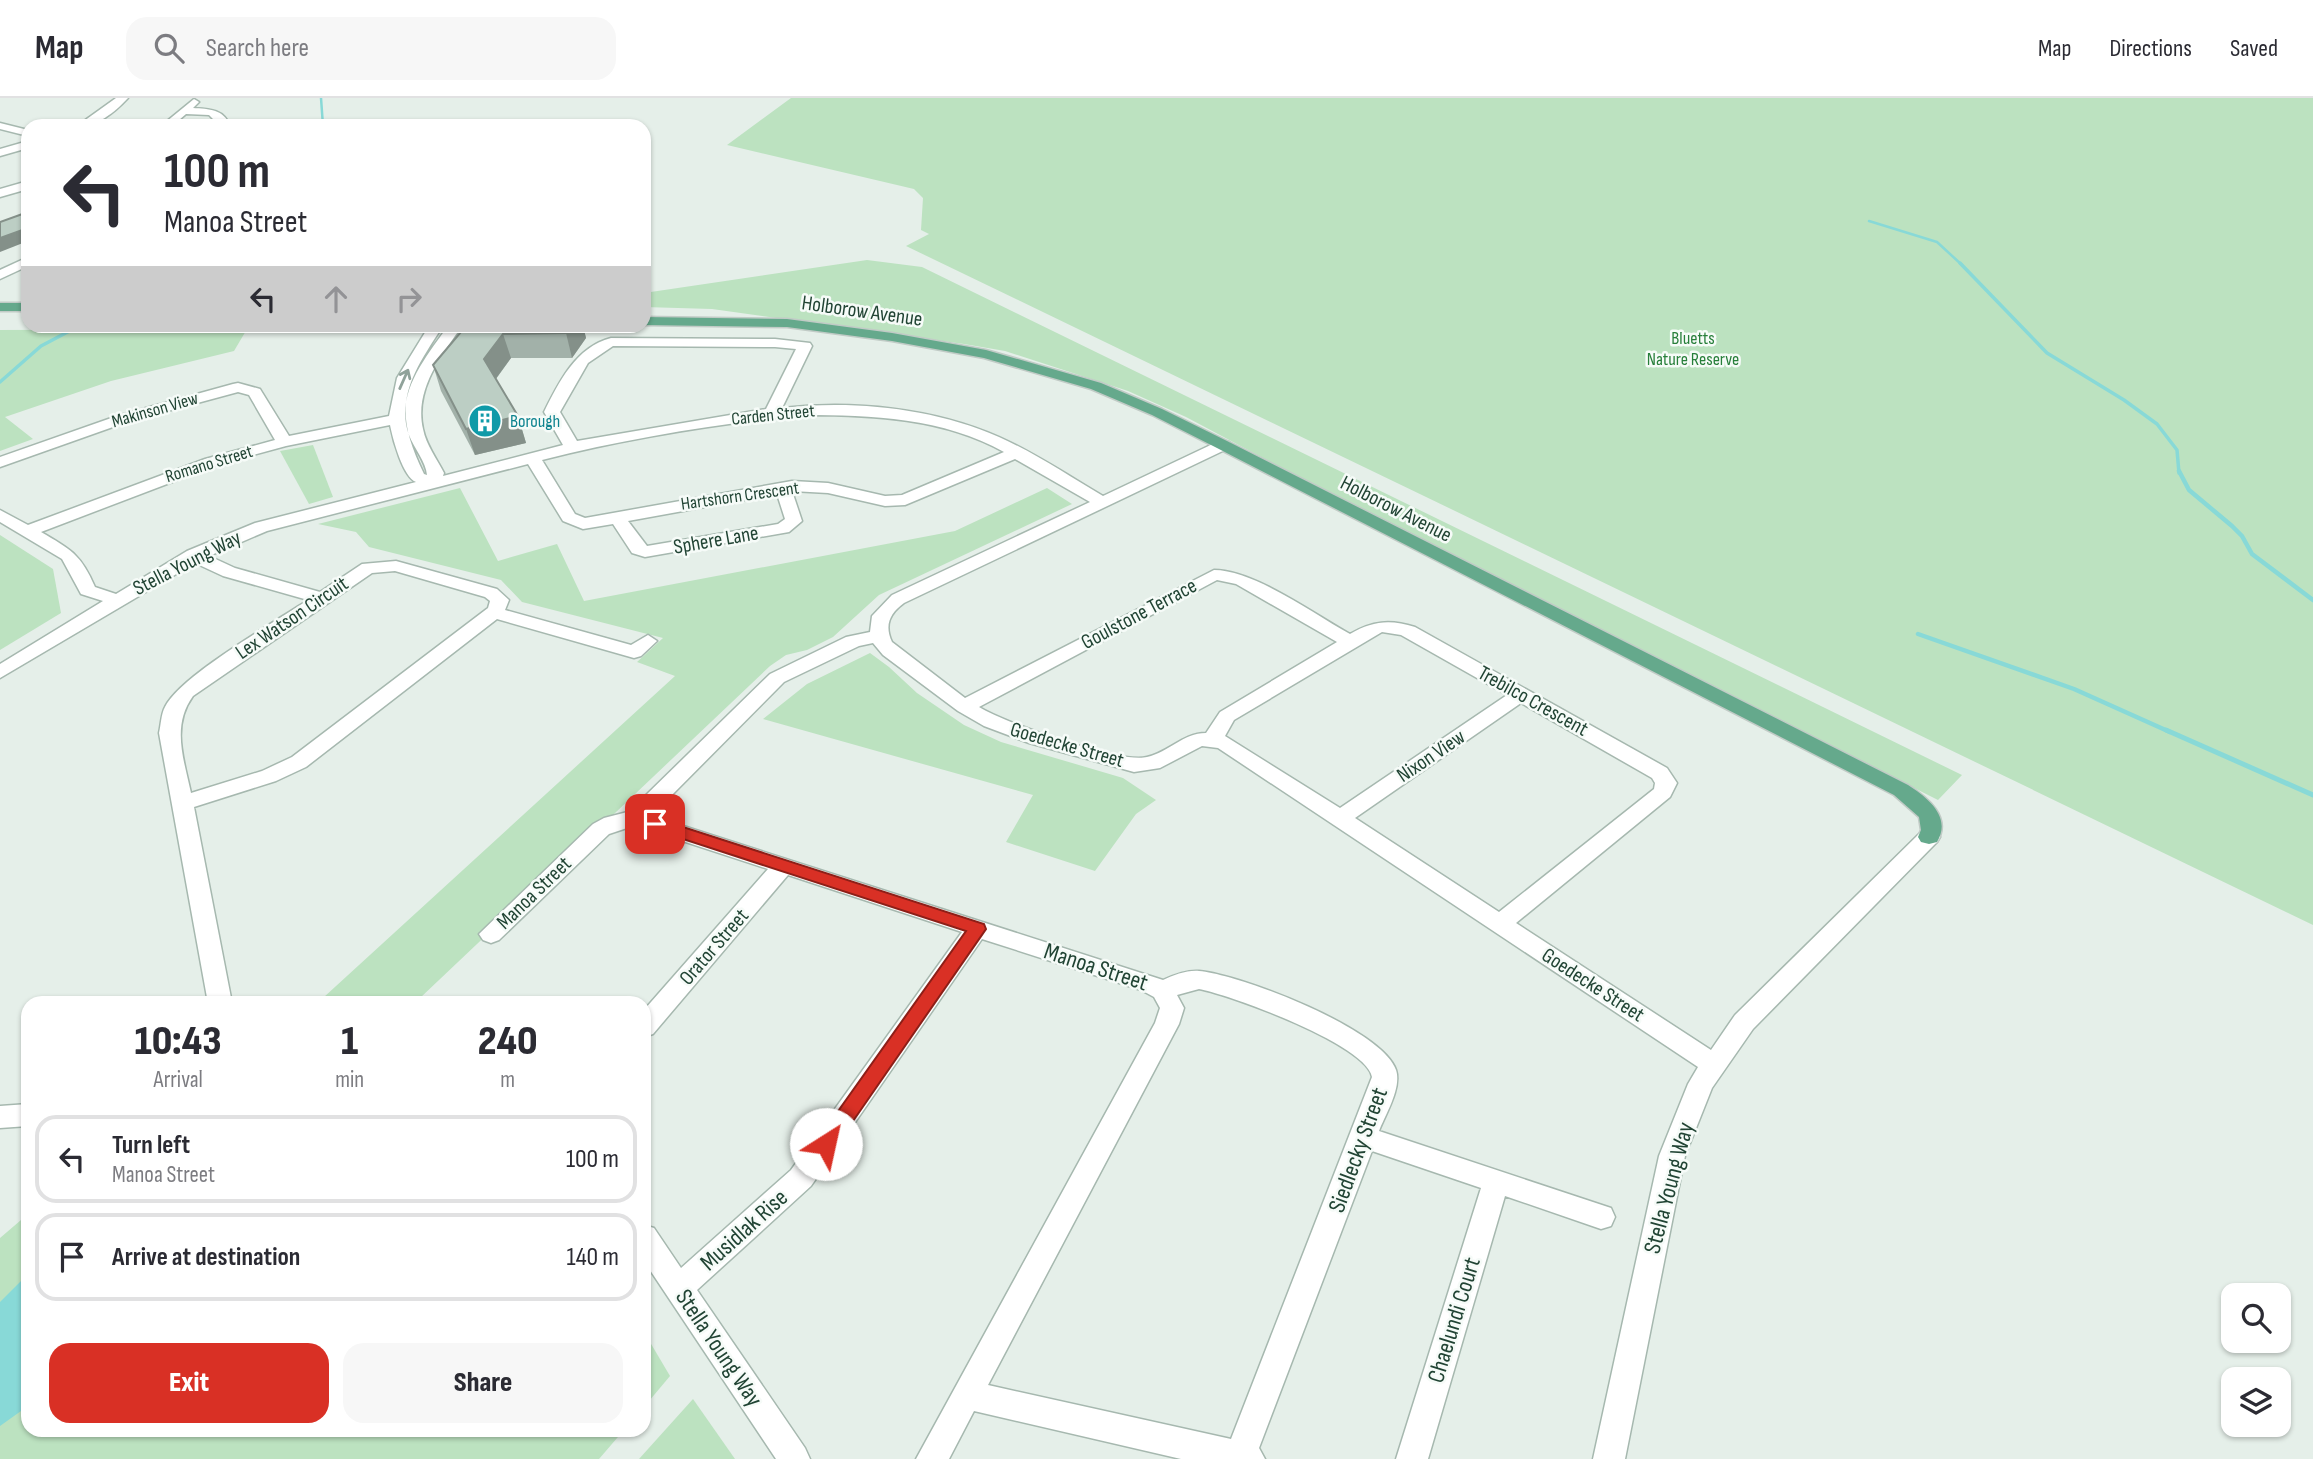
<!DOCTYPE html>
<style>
body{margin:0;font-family:"Sofia Sans Condensed",sans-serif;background:#f7f7f7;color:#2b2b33;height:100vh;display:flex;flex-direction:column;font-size:26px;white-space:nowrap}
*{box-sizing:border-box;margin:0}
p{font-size:23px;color:#7c7c81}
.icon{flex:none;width:38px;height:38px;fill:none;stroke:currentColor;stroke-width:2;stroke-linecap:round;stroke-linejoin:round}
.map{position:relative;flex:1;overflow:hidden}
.details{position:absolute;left:21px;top:898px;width:630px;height:441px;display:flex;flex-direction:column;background:#fff;border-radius:21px;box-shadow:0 2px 5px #0004}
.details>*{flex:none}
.top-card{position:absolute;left:21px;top:21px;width:630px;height:214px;border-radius:21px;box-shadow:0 2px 5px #0004;background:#fff;color:#2b2b33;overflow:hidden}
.fabs{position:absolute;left:2221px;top:1185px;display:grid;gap:14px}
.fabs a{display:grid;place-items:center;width:70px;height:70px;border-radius:14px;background:#fff;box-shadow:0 2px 5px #0004;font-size:35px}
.pin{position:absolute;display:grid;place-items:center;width:60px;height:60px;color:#fff;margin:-30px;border-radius:14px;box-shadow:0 4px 10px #0006}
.me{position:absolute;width:77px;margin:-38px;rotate:35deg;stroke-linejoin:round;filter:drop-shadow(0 0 5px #0008)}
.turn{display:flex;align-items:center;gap:24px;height:147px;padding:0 28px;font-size:32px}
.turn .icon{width:91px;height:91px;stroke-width:2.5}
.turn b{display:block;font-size:49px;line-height:60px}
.lanes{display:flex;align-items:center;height:66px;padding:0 28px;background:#0003;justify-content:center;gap:35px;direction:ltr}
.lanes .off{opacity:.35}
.eta{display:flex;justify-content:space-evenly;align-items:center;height:119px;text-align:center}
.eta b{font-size:42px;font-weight:800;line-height:49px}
.primary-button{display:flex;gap:14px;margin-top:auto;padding:14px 28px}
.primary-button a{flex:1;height:80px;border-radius:21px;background:#d93025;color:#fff;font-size:28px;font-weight:800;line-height:80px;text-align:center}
.primary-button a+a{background:#f7f7f7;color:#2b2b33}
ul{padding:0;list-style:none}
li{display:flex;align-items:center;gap:21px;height:88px;margin:0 14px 10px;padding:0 14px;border:4px solid #e1e1e2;border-radius:21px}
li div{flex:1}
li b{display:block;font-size:26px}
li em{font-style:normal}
header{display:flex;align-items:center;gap:42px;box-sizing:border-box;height:98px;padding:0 35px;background:#fff;border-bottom:2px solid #e1e1e2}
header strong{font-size:33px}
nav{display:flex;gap:38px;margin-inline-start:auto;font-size:24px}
.search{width:490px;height:63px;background:#f7f7f7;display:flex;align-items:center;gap:18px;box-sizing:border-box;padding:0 24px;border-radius:21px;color:#7c7c81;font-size:26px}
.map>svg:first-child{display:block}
</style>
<header>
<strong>Map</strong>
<div class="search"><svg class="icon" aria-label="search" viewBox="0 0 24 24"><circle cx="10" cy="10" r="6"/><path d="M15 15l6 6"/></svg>Search here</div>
<nav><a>Map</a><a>Directions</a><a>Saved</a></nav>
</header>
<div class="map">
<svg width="2313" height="1361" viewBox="0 0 2313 1361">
<rect width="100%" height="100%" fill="#e5efe9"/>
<g fill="#bce2c0">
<polygon points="791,0 2313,0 2313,827 906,148 929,136 921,132 923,100 914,91 727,47"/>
<polygon points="867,162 922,169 1962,677 1938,702 1346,404 1186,319 1128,293 1005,253 964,246 712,211 644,209 644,195"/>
<polygon points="247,231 234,253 111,283 5,319 33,341 0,353 0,232"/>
<polygon points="313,347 333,399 309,406 280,353"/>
<polygon points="460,390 498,463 557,446 584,503 955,433 1047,390 1072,406 879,497 833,539 807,552 786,557 770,568 420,900 324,899 675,578 637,564 663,540 522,504 501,482 369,449 356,434 318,426"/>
<polygon points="0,437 53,471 61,515 0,552"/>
<polygon points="870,555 889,569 917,595 964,627 1001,644 1123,680 1156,702 1136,716 1095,773 1006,744 1033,697 763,621 807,586"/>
<polygon points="28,1116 28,1332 624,1332 599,1361 0,1361 0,1140"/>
<polygon points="644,1234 670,1278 644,1309"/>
<polygon points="693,1301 735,1361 639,1361"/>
</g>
<polygon fill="#88d9d7" points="28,1176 28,1308 0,1328 0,1204"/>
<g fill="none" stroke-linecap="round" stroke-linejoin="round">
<g stroke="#88d9d7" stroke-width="2.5">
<polyline points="321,0 323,28"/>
<polyline points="1869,123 1937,144 1962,167"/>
</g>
<g stroke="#88d9d7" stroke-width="3.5">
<polyline points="1960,165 2047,255 2124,302 2157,326 2177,352 2179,375"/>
<polyline points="0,284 41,248 79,228"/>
</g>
<g stroke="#88d9d7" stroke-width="4.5">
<polyline points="2179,373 2189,392 2232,428 2242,438 2252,456 2313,502"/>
<polyline points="1918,536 2074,591 2170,634"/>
</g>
<polyline stroke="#88d9d7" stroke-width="5" points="2166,632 2313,697"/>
<defs>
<g id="minor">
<path d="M116,0H128C114,15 98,28 77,28Z"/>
<path d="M194,1L199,4L193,10C209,11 224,11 230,28H220L209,17L186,16L172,28H161Z"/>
<polygon points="0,25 28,32 28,38 0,31"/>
<polygon points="28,43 28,50 0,58 0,51"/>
<polygon points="28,83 28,91 0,99 0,91"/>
<polygon points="28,159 28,168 0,181 0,172"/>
<path d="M429,228H443C404,287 392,310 424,376L427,377C426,364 414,350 409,337C394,296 426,259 448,228H462C441,258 414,292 423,331C426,347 437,361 444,375L443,378L563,347L544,314C559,284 576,249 611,240L775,241L810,245L812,248L782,310C854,302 933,310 999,339C1035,355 1069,378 1103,398L1217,344H1229L1231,347L1229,350L904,505C890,515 884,527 892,544L965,600L1214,472C1254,472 1314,516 1350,536C1372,523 1390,521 1415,529L1667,670L1677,685L1670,699L1516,825L1711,952L1735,917L1921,734L1929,732L1937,734L1940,739L1937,744L1753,931L1712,990L1685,1058L1625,1361H1593L1659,1058L1688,986L1698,969L1218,650L1202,648L1160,670L1134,674L1029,645L984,628L958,613L883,557L873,545L859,548L784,584L662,707L660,718L671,724L1163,882C1174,877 1187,872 1199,873C1242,877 1382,931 1396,972C1402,990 1385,1017 1379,1033L1611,1110L1615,1119L1611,1128L1601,1131L1505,1098L1428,1361H1396L1481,1090L1372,1053L1259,1350L1265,1361H1181L974,1313L949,1361H916L1155,925L1160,910L1154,899L1141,892L982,841L811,1088L697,1192L805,1350L810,1361H776L644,1163V1127L654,1130L681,1170L791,1072L962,834L788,777L653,936L644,939V912L768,771L655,734L642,725L609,736L499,842L491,845L483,842L479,836L593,726L604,720L639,711L644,699L770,576L846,539L870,534L872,518L892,497L1090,404L1015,361L905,407L885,408L828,395L792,393L802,423L789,434L645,459L632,455L613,426L583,431L563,423L528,366L267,433L209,458L235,470L320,494L362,466L396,463L497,491L509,502L505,512L631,547L648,537L657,543L641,558L634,560L497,521L306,669L276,683L194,709L232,905H208L159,635C161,627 161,616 165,609C180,578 275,524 308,502L223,478L195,465L0,580V566L103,503L81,496L62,461L0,424V412L28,427L205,361L275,342L249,297L238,294L127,324L0,369V359L117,318L233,286L238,285L260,291L289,338L389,318L397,280ZM613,248L775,249L796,251L766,311L577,343L560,314L588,265ZM804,317C871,317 944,320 1004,354L902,397L885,398L828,385L792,383L585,420L575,416L542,362C628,340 716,326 804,317ZM390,327C393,342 403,379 416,384L255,425L187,453L116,496L95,489C81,456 70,451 41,434L217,367L286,348ZM777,396L785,421L778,426L647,448L628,423ZM395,473L485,499L490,503L488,510L292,659L262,673L191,695C184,662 171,628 193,598L372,475ZM1217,482L1236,486L1337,544L1220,614L1206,635C1183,635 1169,654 1147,659C1120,666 1005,625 979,609ZM1382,534L1401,537L1507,597L1340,710L1225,638L1234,622ZM1521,605L1652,680L1655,685L1654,691L1499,814L1355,720ZM1199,891C1231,897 1367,947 1372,979L1231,1341L988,1287L1179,926L1184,910L1177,897Z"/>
<polygon points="28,1006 28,1028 0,1030 0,1008"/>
</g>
<g id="major">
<rect x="0" y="205" width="28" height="8"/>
<path d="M644,219L787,221L892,235L986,252L1101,285L1162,311L1229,344L1908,687C1928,700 1952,719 1937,744L1929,746L1921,744L1918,739L1921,732L1919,719L1894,697L1217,350L1152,317L1091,291L984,260L892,243L787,229L644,227Z"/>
</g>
</defs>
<use href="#minor" stroke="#a6b8af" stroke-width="3"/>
<use href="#major" stroke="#c1cbc6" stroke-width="3"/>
<use href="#minor" fill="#fff" fill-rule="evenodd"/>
<use href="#major" fill="#65a98c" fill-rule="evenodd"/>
</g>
<polygon fill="#a2b1a9" points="466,228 583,228 586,240 572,260 511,260 496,281 518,318 526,345 475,357 441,293 433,267"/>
<g fill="#849089">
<polygon points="28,130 28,143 0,154 0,140"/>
<polygon points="571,228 583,228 586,240 572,260 566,235"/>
<polygon points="503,236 511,260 492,286 484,261"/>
<polygon points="518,318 526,345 475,357 466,331"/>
</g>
<g fill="#bccec4" stroke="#849089" stroke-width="2">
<polygon points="28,114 28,130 0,140 0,124"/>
<polygon points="466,228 571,228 566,235 503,236 484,261 518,318 466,331 433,267"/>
</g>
<defs><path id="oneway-shaft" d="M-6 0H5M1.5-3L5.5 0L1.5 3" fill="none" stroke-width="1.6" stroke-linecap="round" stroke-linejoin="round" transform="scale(1.75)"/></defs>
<use stroke="#90a29a" href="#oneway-shaft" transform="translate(404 281) rotate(-66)"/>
<polygon fill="#d93025" stroke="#8d1f18" stroke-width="2" points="655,720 984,826 986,831 833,1052 826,1054 819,1052 816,1046 819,1040 966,833 649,730 646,726"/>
<defs>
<symbol id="building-disc" viewBox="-11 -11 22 22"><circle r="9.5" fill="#0f9aa8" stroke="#f6fbf8"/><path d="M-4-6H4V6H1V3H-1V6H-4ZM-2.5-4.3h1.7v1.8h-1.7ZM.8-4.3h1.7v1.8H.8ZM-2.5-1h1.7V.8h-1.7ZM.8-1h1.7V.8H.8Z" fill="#fff"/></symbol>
</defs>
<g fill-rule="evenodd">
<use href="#building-disc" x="466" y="304" width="38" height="38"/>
</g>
<g text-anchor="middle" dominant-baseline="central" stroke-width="5" stroke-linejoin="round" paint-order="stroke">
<g font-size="18" fill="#277f3a" stroke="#f6fbf8">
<text x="1693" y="240">Bluetts<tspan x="1693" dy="21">Nature Reserve</tspan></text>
</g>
<g font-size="18" fill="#214434" stroke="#f6fbf8">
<text transform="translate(155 312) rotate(-16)">Makinson View</text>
<text transform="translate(773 317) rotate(-6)">Carden Street</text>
<text transform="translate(209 366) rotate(-17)">Romano Street</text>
<text transform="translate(740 398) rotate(-8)">Hartshorn Crescent</text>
</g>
<g font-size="18" fill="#0d838f" stroke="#f6fbf8" text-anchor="start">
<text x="510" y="323">Borough</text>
</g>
<g font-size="21" fill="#214434" stroke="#f6fbf8">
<text transform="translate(862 213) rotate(8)">Holborow Avenue</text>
<text transform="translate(1396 411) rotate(27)">Holborow Avenue</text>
<text transform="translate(716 442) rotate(-10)">Sphere Lane</text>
<text transform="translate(187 465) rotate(-27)">Stella Young Way</text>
<text transform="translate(1139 516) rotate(-28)">Goulstone Terrace</text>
<text transform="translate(292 520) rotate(-34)">Lex Watson Circuit</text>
<text transform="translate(1533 603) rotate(29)">Trebilco Crescent</text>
<text transform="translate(1067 647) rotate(16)">Goedecke Street</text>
<text transform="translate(1431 658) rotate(-34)">Nixon View</text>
<text transform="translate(534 795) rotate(-44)">Manoa Street</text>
<text transform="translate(714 849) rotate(-49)">Orator Street</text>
<text transform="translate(1593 887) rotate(33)">Goedecke Street</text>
</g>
<g font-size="24" fill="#214434" stroke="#f6fbf8">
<text transform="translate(1096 869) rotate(18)">Manoa Street</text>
<text transform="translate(1358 1052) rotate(-70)">Siedlecky Street</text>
<text transform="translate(1669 1090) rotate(-75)">Stella Young Way</text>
<text transform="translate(744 1132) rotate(-42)">Musidlak Rise</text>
<text transform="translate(1454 1222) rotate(-73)">Chaelundi Court</text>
<text transform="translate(719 1250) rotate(56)">Stella Young Way</text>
</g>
</g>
</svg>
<div class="fabs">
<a><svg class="icon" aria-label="search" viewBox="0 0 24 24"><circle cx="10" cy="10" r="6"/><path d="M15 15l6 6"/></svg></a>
<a><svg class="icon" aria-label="layers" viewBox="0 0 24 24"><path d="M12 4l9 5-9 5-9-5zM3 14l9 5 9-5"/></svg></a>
</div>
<div class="pin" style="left:655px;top:726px;background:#d93025"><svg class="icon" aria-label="arrive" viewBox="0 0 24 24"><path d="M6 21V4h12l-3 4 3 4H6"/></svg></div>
<svg class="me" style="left:826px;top:1046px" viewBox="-20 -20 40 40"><circle r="19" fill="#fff"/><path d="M0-13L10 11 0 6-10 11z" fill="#d93025"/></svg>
<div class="top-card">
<div class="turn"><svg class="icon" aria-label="left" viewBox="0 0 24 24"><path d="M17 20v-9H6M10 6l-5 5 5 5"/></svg><div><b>100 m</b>Manoa Street</div></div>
<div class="lanes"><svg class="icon" aria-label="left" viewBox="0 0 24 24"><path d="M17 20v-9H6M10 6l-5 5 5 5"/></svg><svg class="icon off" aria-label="ahead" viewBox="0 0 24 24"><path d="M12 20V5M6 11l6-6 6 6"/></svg><svg class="icon off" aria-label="right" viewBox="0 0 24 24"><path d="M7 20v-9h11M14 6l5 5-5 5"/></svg></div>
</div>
<section class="details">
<div class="eta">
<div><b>10:43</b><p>Arrival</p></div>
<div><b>1</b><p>min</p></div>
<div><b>240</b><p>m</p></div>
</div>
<ul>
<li><svg class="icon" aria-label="left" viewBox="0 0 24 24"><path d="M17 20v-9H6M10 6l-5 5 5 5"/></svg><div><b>Turn left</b><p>Manoa Street</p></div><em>100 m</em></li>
<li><svg class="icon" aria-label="arrive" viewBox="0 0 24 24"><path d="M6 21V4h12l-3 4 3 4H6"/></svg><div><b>Arrive at destination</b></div><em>140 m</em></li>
</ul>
<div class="primary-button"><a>Exit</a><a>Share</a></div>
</section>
</div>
